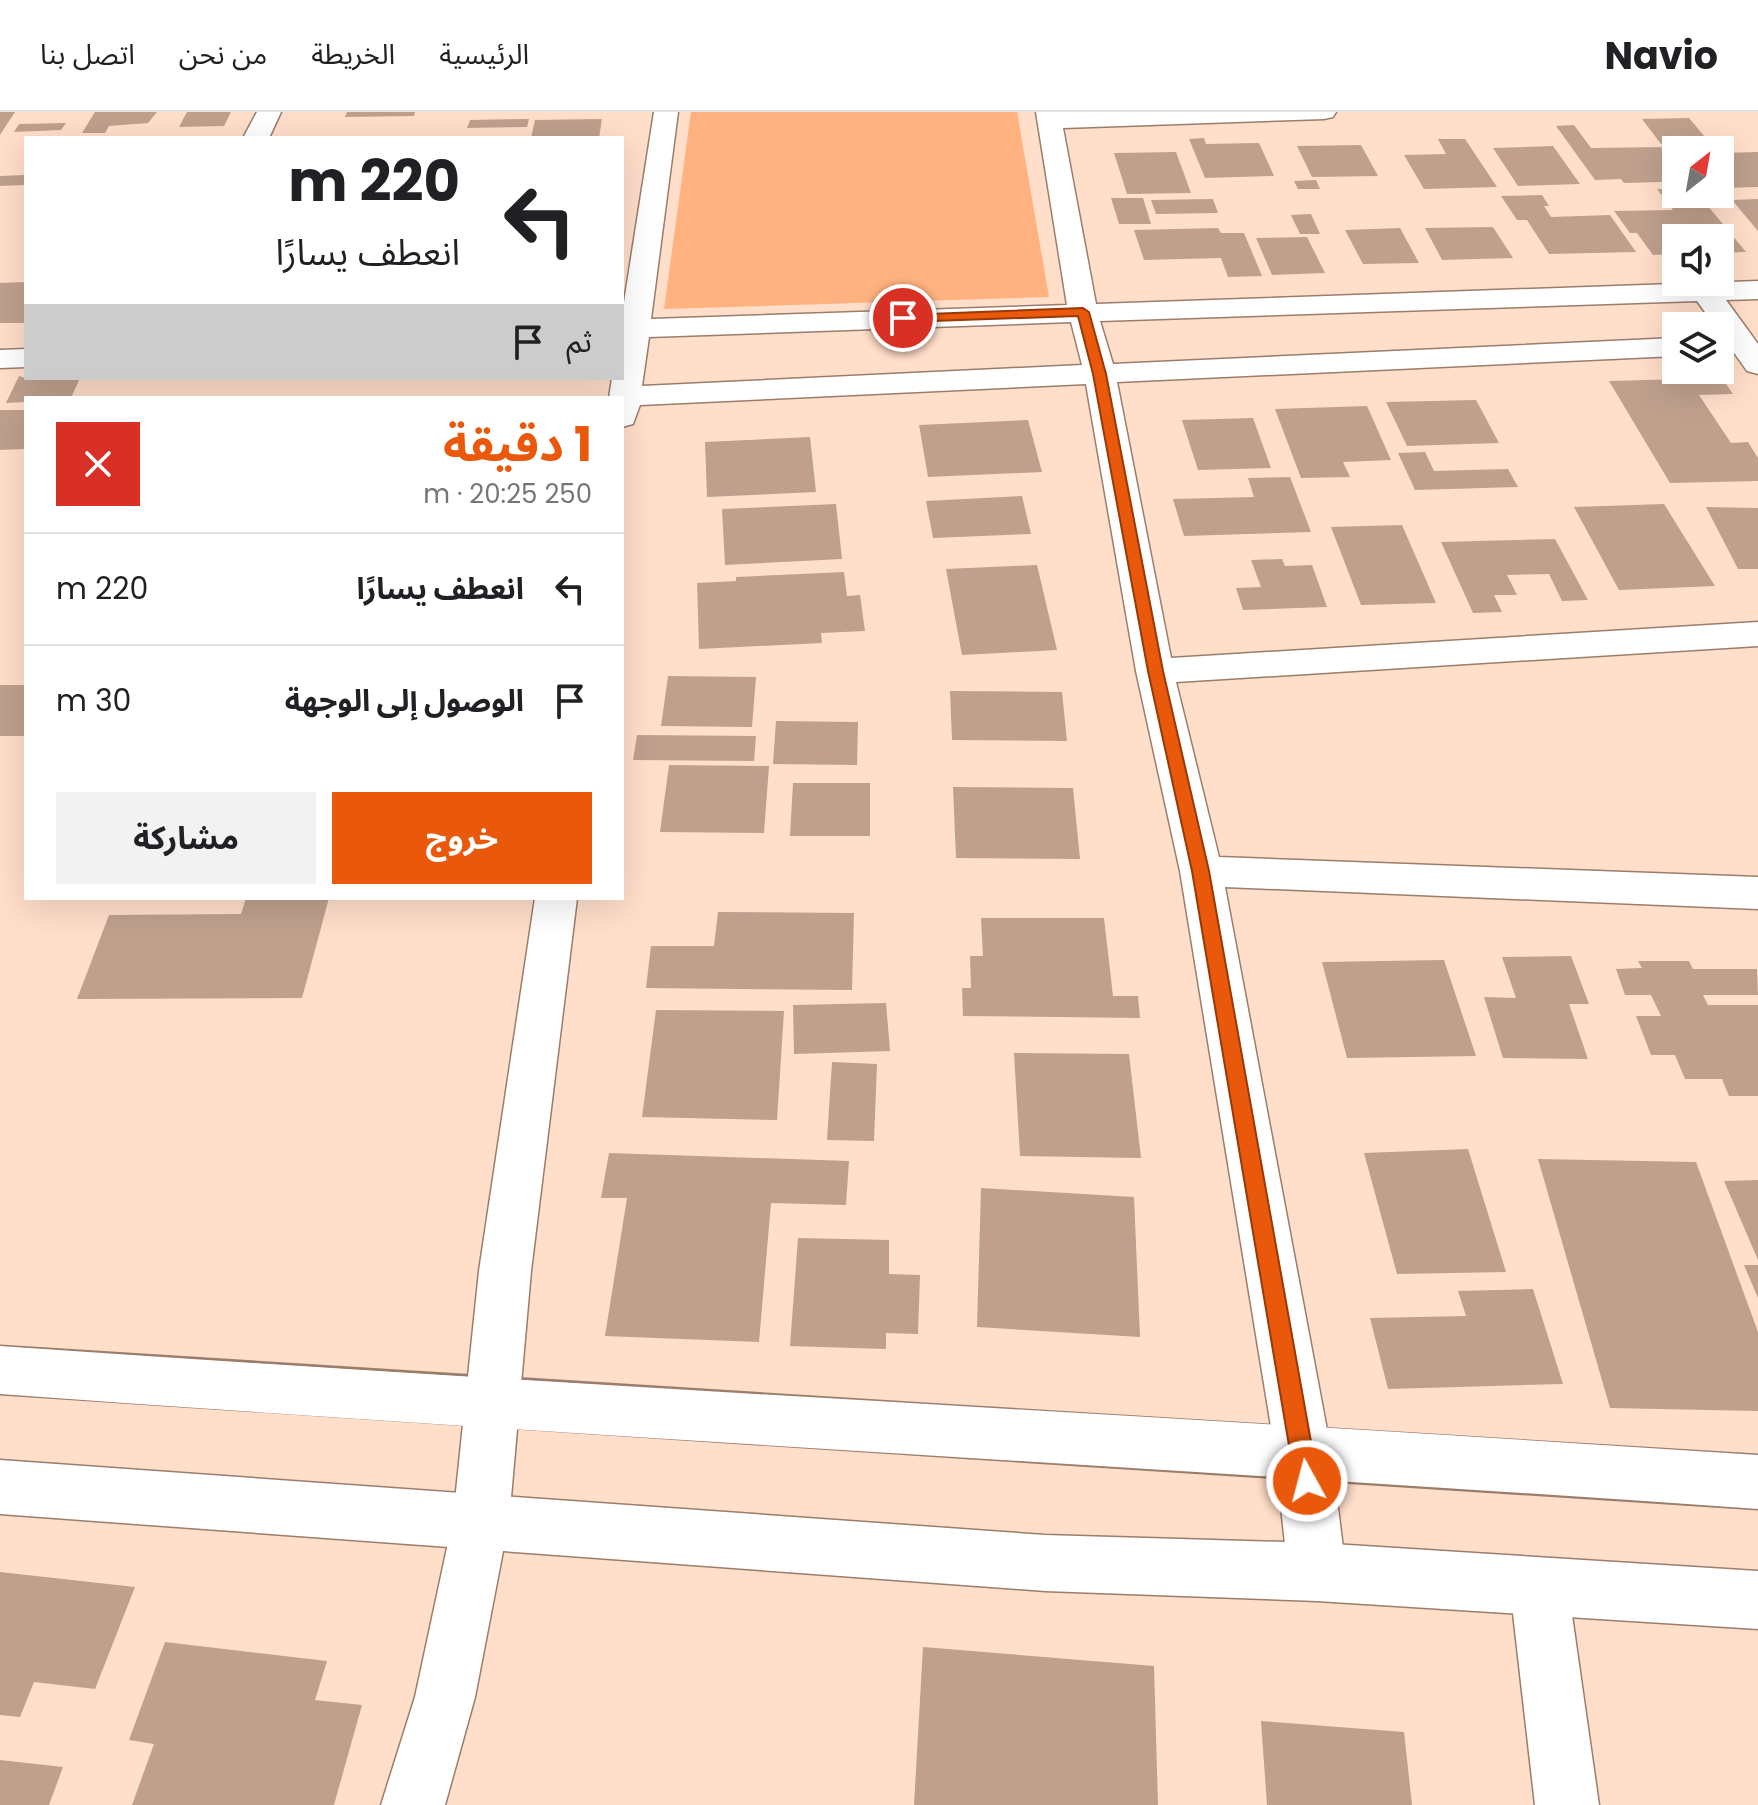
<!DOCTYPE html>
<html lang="ar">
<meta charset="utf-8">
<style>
body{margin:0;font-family:Poppins,"Noto Sans Arabic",sans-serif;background:#f2f2f2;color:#202124;direction:rtl;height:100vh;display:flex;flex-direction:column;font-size:30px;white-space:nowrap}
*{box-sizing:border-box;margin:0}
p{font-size:26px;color:#757577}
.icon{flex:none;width:44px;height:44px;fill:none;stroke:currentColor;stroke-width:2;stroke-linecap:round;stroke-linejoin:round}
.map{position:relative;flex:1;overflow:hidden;direction:ltr}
.details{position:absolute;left:24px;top:284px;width:600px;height:504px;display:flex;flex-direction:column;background:#fff;border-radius:0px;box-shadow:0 8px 32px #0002;direction:rtl}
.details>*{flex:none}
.hud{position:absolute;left:24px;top:24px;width:600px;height:244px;border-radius:0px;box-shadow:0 8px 32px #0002;direction:rtl;background:#fff;color:#202124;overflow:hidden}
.needle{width:52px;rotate:31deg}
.controls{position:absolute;left:1662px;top:24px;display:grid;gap:16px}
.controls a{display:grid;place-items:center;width:72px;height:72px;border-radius:0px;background:#fff;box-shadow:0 8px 32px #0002;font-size:40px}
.pin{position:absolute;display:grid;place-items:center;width:68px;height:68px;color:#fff;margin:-34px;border:4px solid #fff;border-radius:50%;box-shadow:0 2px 8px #0007}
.me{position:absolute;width:88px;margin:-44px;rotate:353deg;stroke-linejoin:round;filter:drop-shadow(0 0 6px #0008)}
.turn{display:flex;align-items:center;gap:28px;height:168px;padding:0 32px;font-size:36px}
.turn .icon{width:104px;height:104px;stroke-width:2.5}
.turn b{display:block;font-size:56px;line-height:68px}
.then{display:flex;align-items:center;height:76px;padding:0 32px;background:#0003;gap:16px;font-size:30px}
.round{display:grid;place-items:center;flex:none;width:84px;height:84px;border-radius:0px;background:#f2f2f2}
.head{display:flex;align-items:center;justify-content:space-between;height:136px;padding:0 32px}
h1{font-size:48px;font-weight:700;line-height:60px;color:#ea580c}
.action{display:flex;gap:16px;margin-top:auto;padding:16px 32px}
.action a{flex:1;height:92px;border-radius:0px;background:#ea580c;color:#fff;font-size:32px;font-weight:700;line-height:92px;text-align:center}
.action a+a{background:#f2f2f2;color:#202124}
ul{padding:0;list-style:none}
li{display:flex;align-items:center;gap:24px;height:112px;padding:0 32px;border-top:2px solid #e0e0e0}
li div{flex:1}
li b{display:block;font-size:30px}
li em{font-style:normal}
header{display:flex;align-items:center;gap:48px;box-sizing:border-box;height:112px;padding:0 40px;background:#fff;border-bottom:2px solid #e0e0e0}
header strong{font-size:38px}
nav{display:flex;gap:44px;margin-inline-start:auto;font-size:28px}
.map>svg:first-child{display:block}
</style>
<header>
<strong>Navio</strong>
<nav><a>الرئيسية</a><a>الخريطة</a><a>من نحن</a><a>اتصل بنا</a></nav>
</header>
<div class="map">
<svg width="1758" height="1693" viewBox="0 0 1758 1693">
<rect width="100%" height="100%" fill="#ffdeca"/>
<polygon fill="#ffb280" points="691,0 1017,0 1049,185 664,197"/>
<g fill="#bfa08d">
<polygon points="0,0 15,0 0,23"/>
<polygon points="95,0 157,0 148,11 109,14 105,21 82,21"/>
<polygon points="187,0 231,0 224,14 179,15"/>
<polygon points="347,0 415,0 414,4 345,5"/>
<polygon points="1689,6 1710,31 1661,32 1642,7"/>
<polygon points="529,7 527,15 467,16 470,8"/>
<polygon points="602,7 599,26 531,26 535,8"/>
<polygon points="66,11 61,18 14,20 19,12"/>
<polygon points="1574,13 1591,36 1665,35 1676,48 1676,74 1665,74 1662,70 1624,71 1621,67 1595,68 1556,14"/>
<polygon points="1204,26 1206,32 1259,31 1274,64 1205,66 1189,27"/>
<polygon points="1438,27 1465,27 1497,75 1424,77 1404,43 1446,42"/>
<polygon points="1361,33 1378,64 1312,65 1297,34"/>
<polygon points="1553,34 1580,72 1518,74 1493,36"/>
<polygon points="1176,40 1191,81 1127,82 1114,41"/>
<polygon points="1758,40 1758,75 1720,76 1720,41"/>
<polygon points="26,63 26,73 0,74 0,64"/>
<polygon points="1316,68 1320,77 1298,77 1294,69"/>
<polygon points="1657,77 1676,77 1676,82 1698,82 1746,140 1720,141 1720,126 1676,126 1676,142 1653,143 1637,121 1630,121 1614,99 1673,98"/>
<polygon points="1542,83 1549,94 1544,94 1551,105 1610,103 1636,140 1549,142 1527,108 1517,108 1501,84"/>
<polygon points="1111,86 1143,86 1151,112 1119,112"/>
<polygon points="1213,87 1218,101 1156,102 1151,88"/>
<polygon points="1758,87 1758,119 1732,88"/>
<polygon points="1311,102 1320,122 1300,122 1291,103"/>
<polygon points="1493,115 1513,146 1442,148 1425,116"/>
<polygon points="1218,116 1221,121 1244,121 1262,164 1228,165 1221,146 1144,148 1134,118"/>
<polygon points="1400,116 1419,151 1363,152 1345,118"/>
<polygon points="1307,125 1325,161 1272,163 1256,126"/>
<polygon points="26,170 26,211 0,211 0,171"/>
<polygon points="19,264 26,266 80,266 71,286 26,286 26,290 6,291"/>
<polygon points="1722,266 1733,282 1699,283 1731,331 1748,330 1758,346 1758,369 1670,371 1609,269"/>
<polygon points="1476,288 1499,331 1407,334 1386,290"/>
<polygon points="1367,294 1391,348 1343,350 1350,365 1301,366 1275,297"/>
<polygon points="0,298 26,298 26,337 0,338"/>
<polygon points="1253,306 1271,356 1198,358 1182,308"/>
<polygon points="1028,308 1042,360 928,365 919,313"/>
<polygon points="810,325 816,380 707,385 705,330"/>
<polygon points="1425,340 1434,359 1508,357 1518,375 1415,378 1398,341"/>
<polygon points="1290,365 1311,420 1184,424 1173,387 1254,385 1248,366"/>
<polygon points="1022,384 1031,422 933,426 926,389"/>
<polygon points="836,392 842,447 725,453 722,397"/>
<polygon points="1664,392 1715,474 1619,478 1574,395"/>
<polygon points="1706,395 1758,396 1758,457 1738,457"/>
<polygon points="1402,413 1436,491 1361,493 1331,415"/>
<polygon points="1555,427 1588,488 1562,489 1549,462 1507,463 1517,483 1494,483 1502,500 1473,501 1441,430"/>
<polygon points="1282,447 1285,454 1312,453 1327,495 1243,498 1236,476 1261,475 1251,448"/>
<polygon points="1037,453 1057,538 962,543 946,457"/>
<polygon points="844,460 847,484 860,483 865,519 821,521 822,531 699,537 697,471 736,469 736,465"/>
<polygon points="668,564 756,565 752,615 661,614"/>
<rect x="0" y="573" width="26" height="51"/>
<polygon points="950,579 1062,580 1067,629 952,628"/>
<polygon points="776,609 858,610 857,653 773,652"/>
<polygon points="637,623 756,624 754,649 633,648"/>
<polygon points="669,653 769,654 764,721 660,720"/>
<polygon points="793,671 870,671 870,724 790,724"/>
<polygon points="953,675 1073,676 1080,747 956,746"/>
<polygon points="246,786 329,786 302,886 77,887 109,803 241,802"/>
<polygon points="718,800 854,801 852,878 646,876 651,834 714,834"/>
<polygon points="981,806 1104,806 1113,884 1138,884 1140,906 963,904 962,876 971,876 970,844 983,844"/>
<polygon points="1571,844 1589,892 1569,892 1588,947 1503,946 1484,885 1516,886 1502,845"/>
<polygon points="1444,848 1476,944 1347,946 1322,850"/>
<polygon points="1638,849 1689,849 1693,857 1757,857 1758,883 1703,883 1708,893 1758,893 1758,984 1729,984 1722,967 1685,967 1675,943 1651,943 1636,904 1661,904 1651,883 1625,883 1616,857 1642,856"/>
<polygon points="886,891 890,939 794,942 793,893"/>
<polygon points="656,898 784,899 777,1008 642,1005"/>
<polygon points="1014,941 1129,942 1141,1046 1020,1044"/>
<polygon points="832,950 877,952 874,1029 827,1028"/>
<polygon points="1468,1037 1506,1160 1397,1162 1364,1041"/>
<polygon points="609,1041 849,1049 846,1093 771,1091 759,1230 605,1224 627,1086 601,1086"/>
<polygon points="1538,1047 1696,1050 1758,1220 1758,1299 1610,1296"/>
<polygon points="1758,1068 1758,1148 1724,1069"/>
<polygon points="981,1076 1134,1085 1140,1225 977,1215"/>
<polygon points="798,1126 889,1128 889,1162 920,1163 918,1222 886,1221 886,1237 790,1234"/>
<polygon points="1744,1153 1758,1153 1758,1186"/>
<polygon points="1533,1177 1563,1272 1388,1277 1370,1206 1466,1204 1458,1179"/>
<polygon points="0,1460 135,1475 95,1577 34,1570 20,1605 0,1603"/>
<polygon points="165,1530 327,1549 315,1588 362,1593 334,1693 132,1693 154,1632 129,1628"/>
<polygon points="923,1535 1154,1554 1158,1693 914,1693"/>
<polygon points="1261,1609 1404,1620 1412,1693 1267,1693"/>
<polygon points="0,1648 63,1655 49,1693 0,1693"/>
</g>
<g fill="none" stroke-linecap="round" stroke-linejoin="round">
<defs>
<g id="minor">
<polygon points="257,0 281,0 269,26 243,26"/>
<path d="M654,0H678L651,207L1067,193L1036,0H1336L1333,5L1324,7L1063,16L1096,192L1758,169V187L1726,188L1758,232V262L1747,259L1720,221V214H1715L1697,189L1100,209L1113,252L1676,226V244L1117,270L1171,546L1758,510V534L1176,570L1219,745L1758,765V797L1225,775L1331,1339L1346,1460L1337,1480L1317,1489L1297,1480L1288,1460L1275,1339L1180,759L1136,559L1086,272L640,293L633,312L622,315V286H609L612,266H622V203ZM1071,210L1082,253L642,274L649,225Z"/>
<polygon points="26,237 26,255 0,256 0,238"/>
<polygon points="535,786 577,786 531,1159 509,1408 475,1585 445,1693 381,1693 415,1585 453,1408 479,1159"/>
<polygon points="1539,1446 1560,1454 1568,1475 1599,1693 1535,1693 1510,1475 1518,1454"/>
</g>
<g id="tertiary">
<path d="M0,1234C586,1275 1172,1304 1758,1343V1397C1172,1356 586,1325 0,1282Z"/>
<polygon points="0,1348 1045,1423 1317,1431 1758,1459 1758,1517 1317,1489 1045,1479 0,1402"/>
</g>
</defs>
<use href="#minor" stroke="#9b7d6b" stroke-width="3"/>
<use href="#tertiary" stroke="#9b7d6b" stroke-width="3"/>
<use href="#minor" fill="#fff" fill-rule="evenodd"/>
<use href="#tertiary" fill="#fff" fill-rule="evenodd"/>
</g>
<polygon fill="#ea580c" stroke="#983908" stroke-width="2" points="1083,196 1089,200 1106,262 1163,559 1209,759 1318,1369 1315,1377 1307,1380 1299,1377 1295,1369 1192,759 1148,559 1093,262 1078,204 903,210 897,206 903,203"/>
</svg>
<div class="controls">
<a><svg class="needle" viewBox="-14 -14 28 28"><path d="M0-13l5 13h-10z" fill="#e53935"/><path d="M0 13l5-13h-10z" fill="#757577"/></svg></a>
<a><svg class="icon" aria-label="sound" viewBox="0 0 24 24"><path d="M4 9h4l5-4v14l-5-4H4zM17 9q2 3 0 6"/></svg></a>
<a><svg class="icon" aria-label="layers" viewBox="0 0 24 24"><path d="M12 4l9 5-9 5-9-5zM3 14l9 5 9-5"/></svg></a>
</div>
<div class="pin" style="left:903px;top:206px;background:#d93025"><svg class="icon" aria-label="arrive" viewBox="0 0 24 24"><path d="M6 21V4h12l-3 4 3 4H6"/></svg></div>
<svg class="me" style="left:1307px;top:1369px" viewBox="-20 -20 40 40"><circle r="17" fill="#ea580c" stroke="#fff" stroke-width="3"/><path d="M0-11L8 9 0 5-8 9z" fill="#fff"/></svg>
<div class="hud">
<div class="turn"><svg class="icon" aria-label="left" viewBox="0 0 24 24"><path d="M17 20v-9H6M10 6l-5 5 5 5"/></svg><div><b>220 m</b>انعطف يسارًا</div></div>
<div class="then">ثم<svg class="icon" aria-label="arrive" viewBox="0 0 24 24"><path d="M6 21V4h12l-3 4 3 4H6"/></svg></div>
</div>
<section class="details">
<div class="head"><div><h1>1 دقيقة</h1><p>250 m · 20:25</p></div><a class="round" style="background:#d93025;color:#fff"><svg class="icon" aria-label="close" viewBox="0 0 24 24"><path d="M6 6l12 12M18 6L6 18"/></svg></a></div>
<ul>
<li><svg class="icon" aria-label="left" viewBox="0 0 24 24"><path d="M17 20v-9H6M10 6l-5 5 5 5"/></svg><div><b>انعطف يسارًا</b></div><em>220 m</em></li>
<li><svg class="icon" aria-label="arrive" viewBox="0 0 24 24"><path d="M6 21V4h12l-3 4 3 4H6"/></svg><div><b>الوصول إلى الوجهة</b></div><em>30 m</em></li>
</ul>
<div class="action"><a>خروج</a><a>مشاركة</a></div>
</section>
</div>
